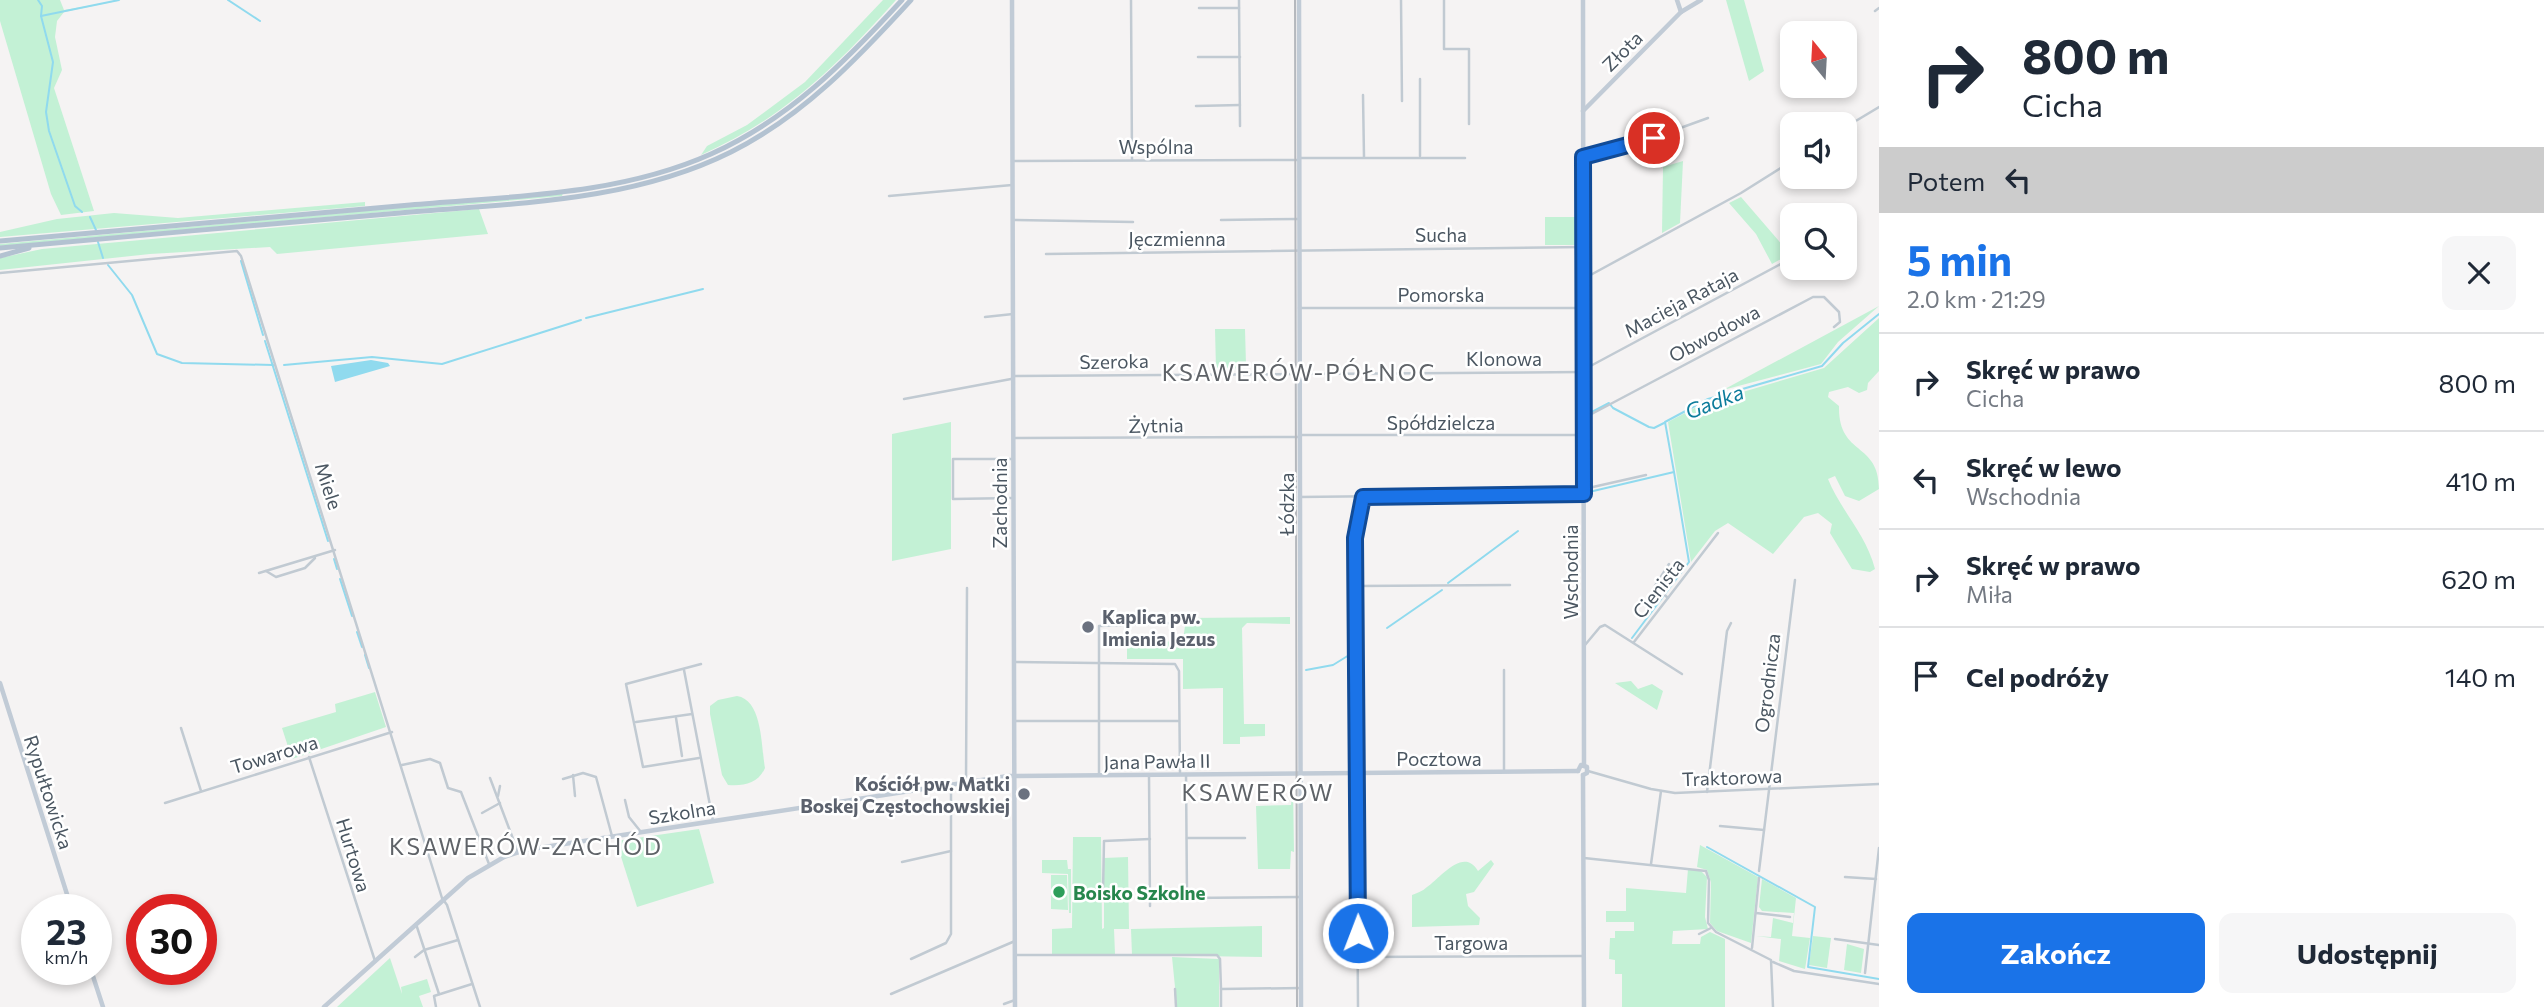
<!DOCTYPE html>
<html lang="pl">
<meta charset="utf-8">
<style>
body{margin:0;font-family:Commissioner,sans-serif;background:#f6f6f7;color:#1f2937;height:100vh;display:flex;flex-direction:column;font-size:26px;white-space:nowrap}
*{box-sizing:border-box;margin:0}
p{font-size:23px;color:#747a83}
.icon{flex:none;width:38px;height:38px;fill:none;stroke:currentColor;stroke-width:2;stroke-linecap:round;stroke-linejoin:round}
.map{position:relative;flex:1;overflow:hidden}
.details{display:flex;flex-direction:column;background:#fff;width:665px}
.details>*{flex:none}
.top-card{background:#fff;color:#1f2937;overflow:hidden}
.needle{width:46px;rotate:342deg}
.buttons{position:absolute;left:1780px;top:21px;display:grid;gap:14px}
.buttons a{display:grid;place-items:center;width:77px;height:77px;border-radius:14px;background:#fff;box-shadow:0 4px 10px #0003;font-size:35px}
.speed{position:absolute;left:21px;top:894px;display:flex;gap:14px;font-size:35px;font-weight:700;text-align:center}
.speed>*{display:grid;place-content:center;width:91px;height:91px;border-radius:50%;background:#fff;box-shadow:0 4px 10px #0003;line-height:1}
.speed small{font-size:18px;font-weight:400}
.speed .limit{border:10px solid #d22;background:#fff;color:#111}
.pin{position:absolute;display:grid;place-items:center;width:60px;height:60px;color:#fff;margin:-30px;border:4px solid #fff;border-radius:50%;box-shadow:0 2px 7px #0007}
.me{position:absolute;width:77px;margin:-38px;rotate:359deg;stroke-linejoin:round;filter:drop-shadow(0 0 5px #0008)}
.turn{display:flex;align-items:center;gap:24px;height:147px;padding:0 28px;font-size:32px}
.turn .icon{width:91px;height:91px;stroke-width:2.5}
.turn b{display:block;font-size:49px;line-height:60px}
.then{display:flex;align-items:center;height:66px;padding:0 28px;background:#0003;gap:14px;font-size:26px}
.round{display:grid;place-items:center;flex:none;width:74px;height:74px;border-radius:14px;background:#f6f6f7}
.summary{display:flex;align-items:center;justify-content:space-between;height:119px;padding:0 28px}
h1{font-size:42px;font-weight:700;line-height:52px;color:#1a73e8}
.button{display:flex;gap:14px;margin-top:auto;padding:14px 28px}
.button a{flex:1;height:80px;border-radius:14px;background:#1a73e8;color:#fff;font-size:28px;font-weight:700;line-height:80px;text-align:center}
.button a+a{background:#f6f6f7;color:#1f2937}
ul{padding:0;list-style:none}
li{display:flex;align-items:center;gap:21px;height:98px;padding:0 28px;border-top:2px solid #e0e1e3}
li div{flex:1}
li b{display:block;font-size:26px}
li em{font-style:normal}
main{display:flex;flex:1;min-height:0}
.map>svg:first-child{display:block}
</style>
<main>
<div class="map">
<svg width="1879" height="1007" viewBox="0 0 1879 1007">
<rect width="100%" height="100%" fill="#f5f3f3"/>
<g fill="#c3f1d5">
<polygon points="0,0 60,0 64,10 122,0 64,12 57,21 55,37 62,70 54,88 94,211 61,215 51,194 0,21"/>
<path d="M883,0H896C837,66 783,119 701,155L707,146L747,125L805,82Z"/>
<polygon points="1726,0 1744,0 1764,71 1749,81"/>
<polygon points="1683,161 1680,223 1662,233 1663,167"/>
<polygon points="563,193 562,196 0,246 0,244"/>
<polygon points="1741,197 1790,254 1772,264 1756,234 1729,203"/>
<polygon points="365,202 365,206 0,237 0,232 57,219 114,213 178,218"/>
<polygon points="479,209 488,234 277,254 270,247 150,254 0,270 0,258 42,249"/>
<polygon points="1545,217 1580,217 1580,241 1575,245 1545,245"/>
<polygon points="1879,306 1838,342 1821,364 1723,390"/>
<path d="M1879,318V371L1868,383L1867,390L1859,393L1848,387L1829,392L1828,397L1839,406C1838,457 1879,441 1879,489L1859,501L1845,496L1835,476L1828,479C1841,511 1866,534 1875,569L1870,572L1852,569L1830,533L1832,524L1818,513L1804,517L1773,554L1728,523L1715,531L1691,562L1668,422L1702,404L1824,368Z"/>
<polygon points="1215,329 1245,329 1246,365 1243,368 1216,369"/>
<polygon points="951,422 951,549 892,561 892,434"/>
<polygon points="1290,617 1290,624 1247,623 1242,628 1244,724 1265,724 1265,736 1240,737 1240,744 1223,744 1223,688 1183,689 1183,659 1127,659 1127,643 1183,641 1186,618"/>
<polygon points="1631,681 1638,689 1652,684 1663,691 1657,710 1615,683"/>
<polygon points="375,692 386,727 292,759 282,728 336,712 335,704"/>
<path d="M737,696C763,700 761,747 765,768C758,784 744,786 728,785L722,775L710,714V706L718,700Z"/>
<polygon points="1293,785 1294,852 1291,851 1290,869 1258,869 1256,806 1291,805"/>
<polygon points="699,829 714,883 637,907 616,841"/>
<polygon points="1073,837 1101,837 1102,929 1104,928 1104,858 1128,857 1129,929 1114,929 1115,954 1052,954 1052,929 1072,928"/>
<polygon points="1700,845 1758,877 1751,943 1717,931 1710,923 1711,882 1707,870 1697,867"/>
<polygon points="1042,860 1067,860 1068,869 1071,869 1071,913 1069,913 1068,874 1042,873"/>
<path d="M1491,860L1494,864L1474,892L1466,894L1468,906L1480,918L1479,925L1412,927V895C1417,893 1423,891 1427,887C1440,878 1464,846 1478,871Z"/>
<polygon points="1688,869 1701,871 1707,877 1705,917 1708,929 1673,931 1672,944 1700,944 1701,937 1710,932 1725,939 1725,1007 1622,1007 1622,974 1615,974 1615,960 1609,959 1610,938 1615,938 1615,931 1634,931 1634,922 1606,922 1606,911 1626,911 1626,888 1686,893"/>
<polygon points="1051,875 1067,875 1068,910 1051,909"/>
<polygon points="1762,879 1796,898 1792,936 1810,938 1805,969 1779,961 1781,939 1756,936 1771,937 1773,918 1793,923 1794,913 1762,911 1759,907"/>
<polygon points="1262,926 1262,957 1132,955 1131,929"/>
<polygon points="1813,936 1831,938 1827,968 1809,965"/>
<polygon points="1847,944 1864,949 1861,973 1844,970"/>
<polygon points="1172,957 1219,959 1219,1007 1177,1007"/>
<polygon points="390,958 402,994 401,987 427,979 431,992 419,996 423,1007 337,1007"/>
</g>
<polygon fill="#90daee" points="371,360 388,363 390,366 335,382 331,366"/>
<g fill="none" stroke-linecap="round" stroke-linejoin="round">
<g stroke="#90daee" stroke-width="2">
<polyline points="38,0 42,6 41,16 53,62 46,112 49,131 75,206 82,212"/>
<polyline points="228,0 260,21"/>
<polyline points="41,16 119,0"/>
<polyline points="90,217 96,230"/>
<polyline points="98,242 103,258"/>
<polyline points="241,261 263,335"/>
<polyline points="108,265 132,295 157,354 182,363 273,365"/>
<polyline points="586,318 703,289"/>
<polyline points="265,341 328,541"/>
<polyline points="284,365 372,357 442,364 581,320"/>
<polyline points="1588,414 1609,403 1613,408 1649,427 1654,428 1664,423"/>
<polyline points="1589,492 1674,472 1665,422 1708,399 1822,366 1843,343 1879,314"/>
<polyline points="334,559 337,569"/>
<polyline points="340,579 352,616"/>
<polyline points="1448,583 1518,531"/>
<polyline points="1387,628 1442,590"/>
<polyline points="357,632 362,647"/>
<polyline points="1632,638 1689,562 1674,472"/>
<polyline points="365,655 369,668"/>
<polyline points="1306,670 1333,665 1354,652"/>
<polyline points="1707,847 1815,907 1808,967 1879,979"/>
</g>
<g stroke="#c1cad2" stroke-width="2.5">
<polyline points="1131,0 1132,160"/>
<polyline points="1239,0 1240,126"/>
<polyline points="1401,0 1402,101"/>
<polyline points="1444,0 1444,49 1469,49 1469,124"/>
<polyline points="1199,8 1239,8"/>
<polyline points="1875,11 1879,8"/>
<polyline points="1198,57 1240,57"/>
<polyline points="1420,79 1420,156"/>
<polyline points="1363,95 1364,157"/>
<polyline points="1196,106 1240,105"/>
<polyline points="1844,128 1879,107"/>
<polyline points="1583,157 1647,140 1708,118"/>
<polyline points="1299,158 1465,158"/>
<polyline points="1012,161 1299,160"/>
<polyline points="889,196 1012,185"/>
<polyline points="1013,220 1133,222"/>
<polyline points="1221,220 1298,219"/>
<polyline points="1046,254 1583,247"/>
<polyline points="0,273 237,251 241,256 442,898 447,905 480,1007"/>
<polyline points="1585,278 1741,193 1792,161"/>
<polyline points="1299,308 1583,308"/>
<polyline points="985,317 1013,314"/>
<polyline points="1583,370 1792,258"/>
<polyline points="1013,376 1583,372"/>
<polyline points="904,399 1011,379"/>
<polyline points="1584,418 1813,297 1824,297 1839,312 1840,322 1834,327"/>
<polyline points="1299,435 1583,435"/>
<polyline points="1013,438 1299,437"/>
<polyline points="1584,489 1646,475"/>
<polyline points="1299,497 1583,494"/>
<polyline points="1013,498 953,499 953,459 1013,459"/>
<polyline points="266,571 276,577 305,568 315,558"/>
<polyline points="259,573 335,550"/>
<polyline points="1356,586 1510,585"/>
<polyline points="1668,598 1655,586 1669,564"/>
<polyline points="1634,642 1718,533"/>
<polyline points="1585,645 1600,627 1605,625 1682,674"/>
<polyline points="1014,662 1175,664 1179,671 1180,774"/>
<polyline points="684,670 713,821"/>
<polyline points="676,718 682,756"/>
<polyline points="1015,721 1179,721"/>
<polyline points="636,722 692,714"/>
<polyline points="181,728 201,791"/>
<polyline points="309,757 375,961"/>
<polyline points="699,758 643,767 626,684 701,664"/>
<polyline points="402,765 430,759 440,763 448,788 461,792 489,864"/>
<polyline points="1504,771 1504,670"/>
<polyline points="1588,771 1651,789 1675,793 1879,784"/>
<polyline points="1186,774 1187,898 1300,897"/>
<polyline points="573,775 575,796"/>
<polyline points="1099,775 1099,626 1174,623"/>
<polyline points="1149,775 1150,906"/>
<polyline points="490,778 518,852"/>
<polyline points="563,779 583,773 596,777 612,836"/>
<polyline points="966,783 967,588"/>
<polyline points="1707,792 1727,631 1731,623"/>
<polyline points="498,796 500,786"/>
<polyline points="625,800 629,817 641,832"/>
<polyline points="165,803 392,732"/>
<polyline points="482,813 500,803"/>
<polyline points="1720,826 1764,830"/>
<polyline points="1187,838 1245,838"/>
<polyline points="1584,858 1706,871 1709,880 1708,923 1716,932 1771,960 1773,1007"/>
<polyline points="902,862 951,851"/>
<polyline points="1651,864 1661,791"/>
<polyline points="1759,871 1795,580"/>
<polyline points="1845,877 1876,879"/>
<polyline points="1103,892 1104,841 1150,839"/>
<polyline points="1756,913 1790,917"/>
<polyline points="416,924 439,994"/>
<polyline points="1699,934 1711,928"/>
<polyline points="1835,939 1879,945"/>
<polyline points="1752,948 1759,878"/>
<polyline points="1015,955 1217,955 1220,959 1221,989"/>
<polyline points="415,957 424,950 458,940"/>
<polyline points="1358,957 1583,956"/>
<polyline points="911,959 946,943 951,934 951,785"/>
<polyline points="1773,962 1794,971 1879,984"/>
<polyline points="1865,973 1879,848"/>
<polyline points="1175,989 1176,1007"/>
<polyline points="891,994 1015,941"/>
<polyline points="1004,1004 1015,1000"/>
<polyline points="436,1007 434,996 472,984"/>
<polyline points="1221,1007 1221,989 1301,988"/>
<polyline points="1358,1007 1355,538 1363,497"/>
</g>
<g stroke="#c1cbd6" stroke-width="4.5">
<polyline points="1012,0 1015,1007"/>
<polyline points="1299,0 1301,1007"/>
<polyline points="1583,0 1584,765"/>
<polyline points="1677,0 1681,12"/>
<polyline points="1583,111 1681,12 1701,0"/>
<polyline points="0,683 72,910"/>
<polyline points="1578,771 1581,765 1587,767 1587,773 1583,775"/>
<polyline points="1583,775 1584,1007"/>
<polyline points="91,970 103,1007"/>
<polyline points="324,1007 468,878 504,857 525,850 1008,776 1578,771"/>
</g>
<g stroke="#b3c2d1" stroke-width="5">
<path d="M0,241C137,229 274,217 410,205C511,196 617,196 711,154C789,119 845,62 902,0"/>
<path d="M0,248C133,236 267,224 400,213C511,203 629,203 731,152C803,116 857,59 911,0"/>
<polyline points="0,256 29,248"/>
</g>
<polyline stroke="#b5b8bd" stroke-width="2" points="1295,0 1297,1007"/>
</g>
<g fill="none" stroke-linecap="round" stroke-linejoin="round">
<defs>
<polyline id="route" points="1358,933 1355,538 1363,497 1584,494 1583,157 1654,138"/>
</defs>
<use href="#route" stroke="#114b97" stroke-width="18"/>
<use href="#route" stroke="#1a73e8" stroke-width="12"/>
</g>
<g fill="#6b7280" stroke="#fff" stroke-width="2.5">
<circle cx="1088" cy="627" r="7"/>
<circle cx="1024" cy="794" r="7"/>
</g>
<circle fill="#2e9e5b" stroke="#fff" stroke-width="2.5" cx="1059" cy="892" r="7"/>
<g text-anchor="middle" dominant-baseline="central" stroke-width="5" stroke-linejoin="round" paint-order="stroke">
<g font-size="19" fill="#4a5661" stroke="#fff">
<text transform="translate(1622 51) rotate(-45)">Złota</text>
<text x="1156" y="146">Wspólna</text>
<text x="1441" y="234">Sucha</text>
<text x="1177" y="238">Jęczmienna</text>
<text x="1441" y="294">Pomorska</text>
<text transform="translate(1681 302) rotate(-28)">Macieja Rataja</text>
<text transform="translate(1714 333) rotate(-28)">Obwodowa</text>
<text x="1504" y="358">Klonowa</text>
<text transform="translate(1114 361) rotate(-1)">Szeroka</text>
<text x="1441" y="422">Spółdzielcza</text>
<text transform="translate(1156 425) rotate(-1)">Żytnia</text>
<text transform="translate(329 486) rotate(72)">Miele</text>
<text transform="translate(999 503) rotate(-90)">Zachodnia</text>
<text transform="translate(1286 504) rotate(-90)">Łódzka</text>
<text transform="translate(1570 572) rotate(-90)">Wschodnia</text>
<text transform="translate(1658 588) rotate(-52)">Cienista</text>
<text transform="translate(1767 683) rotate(-83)">Ogrodnicza</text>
<text transform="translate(274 754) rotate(-17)">Towarowa</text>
<text x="1439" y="758">Pocztowa</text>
<text transform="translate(1157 761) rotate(-1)">Jana Pawła II</text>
<text transform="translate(1732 777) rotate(-2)">Traktorowa</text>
<text transform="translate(49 792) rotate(72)">Rypułtowicka</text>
<text transform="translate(682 812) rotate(-9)">Szkolna</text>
<text transform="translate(354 855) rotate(73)">Hurtowa</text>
<text x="1471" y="942">Targowa</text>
</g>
<g font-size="19" font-weight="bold" fill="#5b616d" stroke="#fff" text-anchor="start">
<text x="1102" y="616">Kaplica pw.<tspan x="1102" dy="22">Imienia Jezus</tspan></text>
<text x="1010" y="783" text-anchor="end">Kościół pw. Matki<tspan x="1010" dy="22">Boskej Częstochowskiej</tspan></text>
</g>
<g font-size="19" font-weight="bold" fill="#27864d" stroke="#fff" text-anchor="start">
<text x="1073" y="892">Boisko Szkolne</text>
</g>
<g font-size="21" font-style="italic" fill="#0c7c9b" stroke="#fff">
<text transform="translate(1714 401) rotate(-21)">Gadka</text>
</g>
<g font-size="23" letter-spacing="2" fill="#5f6368" stroke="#fff">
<text x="1299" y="372">KSAWERÓW-PÓŁNOC</text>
<text x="1258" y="792">KSAWERÓW</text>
<text x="526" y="846">KSAWERÓW-ZACHÓD</text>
</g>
</g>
</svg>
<div class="buttons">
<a><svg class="needle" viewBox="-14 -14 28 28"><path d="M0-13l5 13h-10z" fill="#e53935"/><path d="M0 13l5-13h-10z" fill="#747a83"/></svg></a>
<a><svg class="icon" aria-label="sound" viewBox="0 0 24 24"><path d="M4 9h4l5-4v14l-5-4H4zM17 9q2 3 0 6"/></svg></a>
<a><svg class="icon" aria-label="search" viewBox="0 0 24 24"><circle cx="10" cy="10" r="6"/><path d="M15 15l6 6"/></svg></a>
</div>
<div class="speed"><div>23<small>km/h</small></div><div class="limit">30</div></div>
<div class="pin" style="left:1654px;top:138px;background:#d93025"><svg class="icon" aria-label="arrive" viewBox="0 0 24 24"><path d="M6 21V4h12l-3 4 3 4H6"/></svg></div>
<svg class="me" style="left:1358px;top:933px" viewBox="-20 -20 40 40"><circle r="17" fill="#1a73e8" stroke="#fff" stroke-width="3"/><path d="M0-11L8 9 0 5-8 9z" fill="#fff"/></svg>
</div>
<section class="details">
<div class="top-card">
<div class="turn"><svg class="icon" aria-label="right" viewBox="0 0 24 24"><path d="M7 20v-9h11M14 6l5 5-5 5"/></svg><div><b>800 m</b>Cicha</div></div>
<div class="then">Potem<svg class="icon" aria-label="left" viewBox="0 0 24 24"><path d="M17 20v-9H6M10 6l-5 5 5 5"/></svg></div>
</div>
<div class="summary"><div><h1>5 min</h1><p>2.0 km · 21:29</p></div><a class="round"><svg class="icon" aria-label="close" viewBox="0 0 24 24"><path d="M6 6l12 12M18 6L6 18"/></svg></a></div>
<ul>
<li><svg class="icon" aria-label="right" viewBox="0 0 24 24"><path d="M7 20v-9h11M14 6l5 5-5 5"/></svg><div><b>Skręć w prawo</b><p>Cicha</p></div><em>800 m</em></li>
<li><svg class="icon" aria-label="left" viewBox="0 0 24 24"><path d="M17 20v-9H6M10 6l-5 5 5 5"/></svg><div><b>Skręć w lewo</b><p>Wschodnia</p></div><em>410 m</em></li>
<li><svg class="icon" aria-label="right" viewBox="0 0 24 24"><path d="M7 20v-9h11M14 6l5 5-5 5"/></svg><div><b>Skręć w prawo</b><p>Miła</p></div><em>620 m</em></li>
<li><svg class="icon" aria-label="arrive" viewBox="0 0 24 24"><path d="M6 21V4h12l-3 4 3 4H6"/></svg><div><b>Cel podróży</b></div><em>140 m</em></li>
</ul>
<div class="button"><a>Zakończ</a><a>Udostępnij</a></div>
</section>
</main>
